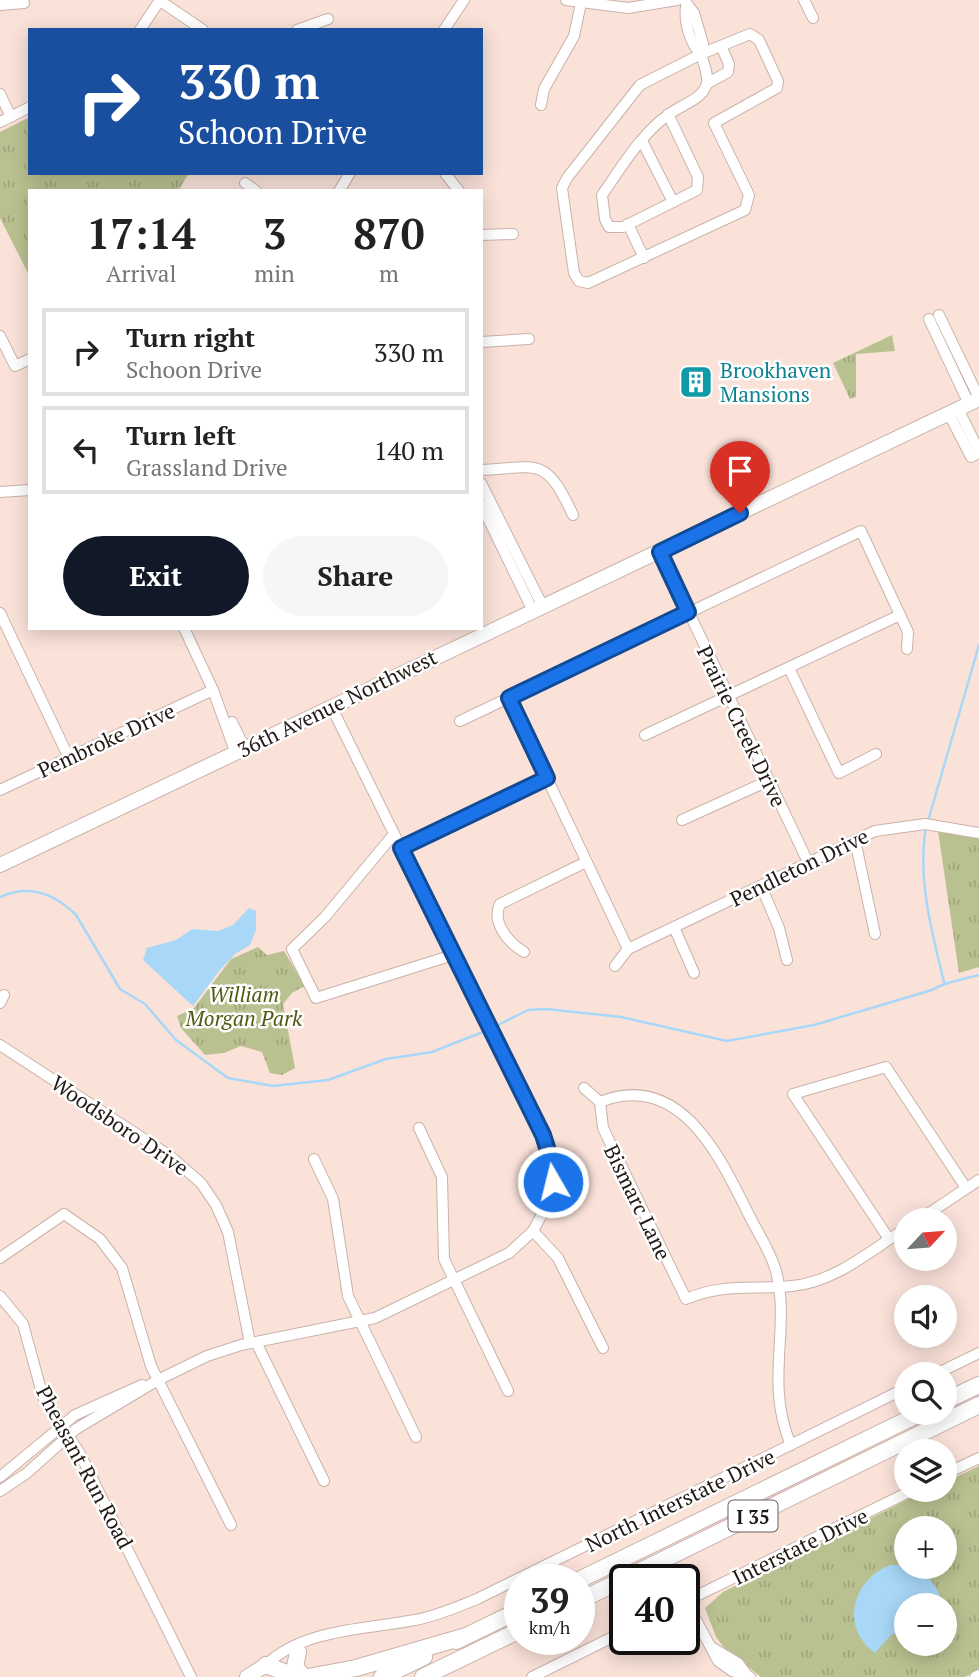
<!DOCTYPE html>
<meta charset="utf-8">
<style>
body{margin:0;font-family:"PT Serif",serif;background:#f6f6f6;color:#222;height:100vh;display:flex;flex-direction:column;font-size:26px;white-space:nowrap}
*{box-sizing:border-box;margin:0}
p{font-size:23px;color:#767676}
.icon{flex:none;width:38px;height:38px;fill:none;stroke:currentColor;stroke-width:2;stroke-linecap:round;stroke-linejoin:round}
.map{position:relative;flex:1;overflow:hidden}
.side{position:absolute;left:28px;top:189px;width:455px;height:441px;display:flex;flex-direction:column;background:#fff;border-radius:0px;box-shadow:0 4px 18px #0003}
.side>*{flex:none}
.banner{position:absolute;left:28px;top:28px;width:455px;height:147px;border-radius:0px;box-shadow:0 4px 18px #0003;background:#1a4fa0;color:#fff;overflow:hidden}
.needle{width:46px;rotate:64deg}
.tools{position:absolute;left:894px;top:1208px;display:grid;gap:14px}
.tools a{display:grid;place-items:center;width:63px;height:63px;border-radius:50%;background:#fff;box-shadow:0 4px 18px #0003;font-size:35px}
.speed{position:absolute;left:504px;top:1564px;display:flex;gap:14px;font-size:35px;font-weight:700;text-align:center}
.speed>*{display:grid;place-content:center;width:91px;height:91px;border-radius:50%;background:#fff;box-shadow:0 4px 18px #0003;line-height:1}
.speed small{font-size:18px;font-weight:400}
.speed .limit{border:4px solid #111;border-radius:10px;background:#fff;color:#111}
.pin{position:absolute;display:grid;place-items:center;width:60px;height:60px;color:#fff;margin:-72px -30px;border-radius:50% 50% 50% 0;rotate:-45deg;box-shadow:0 0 7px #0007}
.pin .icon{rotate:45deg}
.me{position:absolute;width:77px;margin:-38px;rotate:352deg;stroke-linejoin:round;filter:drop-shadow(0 0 5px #0008)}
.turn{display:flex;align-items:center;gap:24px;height:147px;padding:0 35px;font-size:32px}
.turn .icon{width:91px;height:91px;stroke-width:2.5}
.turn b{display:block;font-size:49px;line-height:60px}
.eta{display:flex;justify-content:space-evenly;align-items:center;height:119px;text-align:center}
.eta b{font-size:42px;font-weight:700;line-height:49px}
.cta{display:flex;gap:14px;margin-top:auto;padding:14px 35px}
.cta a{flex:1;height:80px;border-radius:42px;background:#111827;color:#fff;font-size:28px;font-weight:700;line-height:80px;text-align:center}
.cta a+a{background:#f6f6f6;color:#222}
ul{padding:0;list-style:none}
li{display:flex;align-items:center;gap:21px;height:88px;margin:0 14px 10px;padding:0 21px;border:4px solid #e0e0e0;border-radius:0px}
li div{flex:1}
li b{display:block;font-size:26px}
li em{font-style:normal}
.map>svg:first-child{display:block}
</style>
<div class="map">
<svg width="979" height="1677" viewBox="0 0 979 1677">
<defs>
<pattern id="park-tufts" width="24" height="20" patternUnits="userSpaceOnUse" patternTransform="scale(1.75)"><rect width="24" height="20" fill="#bac190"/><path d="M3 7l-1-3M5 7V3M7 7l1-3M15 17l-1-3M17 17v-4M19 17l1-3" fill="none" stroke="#a0a57b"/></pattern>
</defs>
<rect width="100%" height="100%" fill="#fae2d9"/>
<g fill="url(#park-tufts)" fill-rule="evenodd">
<polygon points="30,117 30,173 189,173 178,191 30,191 30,277 0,218 0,132"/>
<polygon points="892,335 895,351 856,354 856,397 850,399 833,363"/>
<polygon points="938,831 979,838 979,967 959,973"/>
<polygon points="258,947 267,955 284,951 305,986 292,993 283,1004 295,1068 282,1075 270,1073 262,1052 241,1046 224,1053 205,1055 181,1028 177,1016 194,1008 231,959"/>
<path d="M979,1466V1670L965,1677H761L725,1649L716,1637L705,1608L723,1592L929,1489H945V1482ZM906,1528H945V1566H906ZM906,1605H945V1643H906Z"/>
</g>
<g fill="#a8d7f7">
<polygon points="249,908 256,911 256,930 250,945 235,954 219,971 193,1006 143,960 147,948 176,940 192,929 218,931 233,925"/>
<path d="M891,1565C917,1564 937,1579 943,1605H906V1629L891,1635L875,1653C839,1627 853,1578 891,1565Z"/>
</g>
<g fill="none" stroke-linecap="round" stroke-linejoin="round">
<g stroke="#a8d7f7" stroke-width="2.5">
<polyline points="928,821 979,645"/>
<path d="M926,827C917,878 932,933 944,982"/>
<path d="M0,897C29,884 54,893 76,915L120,989L145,1004L176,1040L228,1078L273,1086L328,1080L386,1059L432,1052L488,1030"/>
<path d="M494,1027L528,1010L546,1009L621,1017L727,1041L814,1025L932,990C946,981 963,980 979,975"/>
</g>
<defs>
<g id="minor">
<polyline points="159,0 203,30"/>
<polyline points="566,0 628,8 677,0"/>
<path d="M684,0L694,13L703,44L701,54C690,44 684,22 686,7"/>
<polyline points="804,0 813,18"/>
<polyline points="0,5 24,3"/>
<polyline points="140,30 160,0"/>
<polyline points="297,30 328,19"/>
<polyline points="444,30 464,0"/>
<polygon points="750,34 759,40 778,81 777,88 714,123 749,195 745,210 588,283 579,281 574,273 562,188 567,178 640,85 701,54"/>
<polyline points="708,83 728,72 729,64 721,46"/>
<polyline points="0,94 11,117"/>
<polyline points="541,105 544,89 574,36 581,3"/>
<path d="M668,114L698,177L697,190L623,227H609L605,219L602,195C621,168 641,134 668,115C679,106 701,100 706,86C710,78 703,62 701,54"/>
<polyline points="0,122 30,107"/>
<polyline points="642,141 673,202"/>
<polyline points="445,173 459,191"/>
<polyline points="245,183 256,191"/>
<polyline points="339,191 350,173"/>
<polyline points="628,224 644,258"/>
<polyline points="481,235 513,234"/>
<polyline points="939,315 979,398"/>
<polyline points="929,319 969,404"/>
<polyline points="0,336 15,366 30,359"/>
<polyline points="481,342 529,339"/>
<polyline points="958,409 979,451"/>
<polyline points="949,414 971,457 979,453"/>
<path d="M481,470C540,467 545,456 573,515"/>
<polyline points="481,483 542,605"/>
<polyline points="0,492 30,490"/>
<polyline points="481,504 532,609"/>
<polyline points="660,552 808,862"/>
<polyline points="0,613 69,758"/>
<polyline points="184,628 213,690 235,751"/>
<polyline points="789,668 839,773 876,754"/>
<polyline points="509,698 628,949"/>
<polyline points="460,721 861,531 908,632 907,649"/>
<polyline points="232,722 244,747"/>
<polyline points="645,735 900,615"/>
<polyline points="0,790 213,690"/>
<polyline points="682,820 768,781"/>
<polyline points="394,834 325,917 292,949 316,998 453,955"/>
<polyline points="855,840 875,934"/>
<polyline points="401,848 547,778"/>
<polyline points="761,886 779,928 787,960"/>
<polyline points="674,927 694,973"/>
<path d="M524,952C509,943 491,923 500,904L586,862"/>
<polyline points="615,966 628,949 875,831 925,824 979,833"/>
<polyline points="0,1003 4,995"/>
<polyline points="0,1045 170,1156 201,1183 216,1205 228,1232 250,1343"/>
<polyline points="584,1088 600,1102"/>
<path d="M600,1102L603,1128L686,1299C724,1283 753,1290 792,1286C835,1282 872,1250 906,1228"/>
<path d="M600,1102C680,1070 720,1157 748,1213C757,1232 771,1252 776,1271C791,1329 764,1383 791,1445"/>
<polyline points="419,1128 442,1177 444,1259 508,1391"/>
<polyline points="314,1159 333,1199 348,1296 416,1437"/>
<polyline points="919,1220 979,1180"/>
<polyline points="533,1231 558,1258 603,1348"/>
<polyline points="889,1239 793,1094 886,1067 966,1188"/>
<polyline points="0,1258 64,1214 100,1239 122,1268 151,1366 231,1525"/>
<polyline points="0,1296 23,1324 43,1397 79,1452 191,1677"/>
<polyline points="256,1342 324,1481"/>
<polyline points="936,1374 979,1353"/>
<polyline points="945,1474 979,1458"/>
<polyline points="0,1477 75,1415 142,1385"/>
<polyline points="0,1491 27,1473 76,1429 158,1380 207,1356 241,1345 375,1318 509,1253 533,1231 549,1201 553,1171 546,1142 331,706"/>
<polyline points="686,1601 718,1661 732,1671 750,1677"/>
<polyline points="684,1602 915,1489"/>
<polyline points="711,1647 738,1663 746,1674"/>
<path d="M266,1665C302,1629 369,1629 415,1620C437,1616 457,1607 477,1599L906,1388"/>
<polyline points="532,1677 625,1631"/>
<polyline points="975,1677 979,1675"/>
</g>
<g id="major">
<polyline points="0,865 979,399"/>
<polyline points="247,1677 266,1665"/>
</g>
<g id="highway">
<polyline points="945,1401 979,1385"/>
<polyline points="579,1580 923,1412"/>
<polyline points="579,1601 979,1405"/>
<polyline points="456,1641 520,1610"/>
<polyline points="298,1652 295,1667 304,1677"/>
<polyline points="266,1665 297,1677"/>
<polyline points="308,1677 356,1668 463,1637"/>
<polyline points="382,1677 424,1657"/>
<polyline points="423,1677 520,1630"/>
</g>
</defs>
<use href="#minor" stroke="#c9b2aa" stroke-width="12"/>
<use href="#major" stroke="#c9b2aa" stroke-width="16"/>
<use href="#highway" stroke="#c9b2aa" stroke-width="18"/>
<use href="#minor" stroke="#fff" stroke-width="10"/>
<use href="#major" stroke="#fff" stroke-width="14"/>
<use href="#highway" stroke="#fff" stroke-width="16"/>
</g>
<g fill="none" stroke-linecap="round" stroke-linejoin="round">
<defs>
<polyline id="route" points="553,1182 551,1160 543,1135 401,848 547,778 509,698 688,612 660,552 740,513"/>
</defs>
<use href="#route" stroke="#114b97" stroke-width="18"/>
<use href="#route" stroke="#1a73e8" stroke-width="12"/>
</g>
<defs>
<symbol id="building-square" viewBox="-11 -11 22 22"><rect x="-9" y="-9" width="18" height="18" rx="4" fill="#0f9aa8" stroke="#fff"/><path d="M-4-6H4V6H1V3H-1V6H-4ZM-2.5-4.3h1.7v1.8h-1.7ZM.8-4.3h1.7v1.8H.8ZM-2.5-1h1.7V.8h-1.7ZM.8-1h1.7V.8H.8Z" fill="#fff"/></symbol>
</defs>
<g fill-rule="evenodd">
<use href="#building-square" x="677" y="363" width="38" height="38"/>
</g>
<g text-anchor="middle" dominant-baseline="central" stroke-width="5" stroke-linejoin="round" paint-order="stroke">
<rect fill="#fff" stroke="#645e5c" stroke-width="2" x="728.5" y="1500.5" width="49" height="31" rx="5"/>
<g font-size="19" font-weight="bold" fill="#211916">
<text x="753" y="1516">I 35</text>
</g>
<g font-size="21" fill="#0d838f" stroke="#fff" text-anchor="start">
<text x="720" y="370">Brookhaven<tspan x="720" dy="24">Mansions</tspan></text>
</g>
<g font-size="21" fill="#211916" stroke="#fff">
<text transform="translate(337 703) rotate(-26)">36th Avenue Northwest</text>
<text transform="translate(742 726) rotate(64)">Prairie Creek Drive</text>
<text transform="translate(106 740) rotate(-25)">Pembroke Drive</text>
<text transform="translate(799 867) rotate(-26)">Pendleton Drive</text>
<text transform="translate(120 1125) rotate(34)">Woodsboro Drive</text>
<text transform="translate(638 1202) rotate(64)">Bismarc Lane</text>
<text transform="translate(85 1467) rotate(62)">Pheasant Run Road</text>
<text transform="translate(680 1500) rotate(-26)">North Interstate Drive</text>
<text transform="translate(800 1546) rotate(-26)">Interstate Drive</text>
</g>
<g font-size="21" font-style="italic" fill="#525913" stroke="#fff">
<text x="244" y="994">William<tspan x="244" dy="24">Morgan Park</tspan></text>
</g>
</g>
</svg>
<div class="tools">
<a><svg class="needle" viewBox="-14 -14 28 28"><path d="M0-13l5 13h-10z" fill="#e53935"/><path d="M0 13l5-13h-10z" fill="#767676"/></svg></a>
<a><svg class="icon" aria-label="sound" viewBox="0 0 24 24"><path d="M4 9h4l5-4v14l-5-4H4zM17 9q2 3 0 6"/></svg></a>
<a><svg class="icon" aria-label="search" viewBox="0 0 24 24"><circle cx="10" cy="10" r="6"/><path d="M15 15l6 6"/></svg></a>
<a><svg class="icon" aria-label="layers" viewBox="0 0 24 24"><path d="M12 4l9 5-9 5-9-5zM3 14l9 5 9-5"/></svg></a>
<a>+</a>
<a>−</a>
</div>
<div class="speed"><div>39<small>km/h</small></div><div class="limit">40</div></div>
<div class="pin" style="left:740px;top:513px;background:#d93025"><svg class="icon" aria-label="arrive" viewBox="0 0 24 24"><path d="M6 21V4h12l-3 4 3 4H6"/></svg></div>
<svg class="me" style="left:553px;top:1182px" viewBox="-20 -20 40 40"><circle r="17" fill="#1a73e8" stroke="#fff" stroke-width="3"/><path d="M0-11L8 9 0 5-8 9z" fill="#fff"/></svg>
<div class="banner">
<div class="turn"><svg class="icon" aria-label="right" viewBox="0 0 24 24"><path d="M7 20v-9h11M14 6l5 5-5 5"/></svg><div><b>330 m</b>Schoon Drive</div></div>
</div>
<section class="side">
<div class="eta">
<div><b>17:14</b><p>Arrival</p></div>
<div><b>3</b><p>min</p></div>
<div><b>870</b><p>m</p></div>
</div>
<ul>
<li><svg class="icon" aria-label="right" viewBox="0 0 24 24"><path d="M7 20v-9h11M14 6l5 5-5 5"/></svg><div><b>Turn right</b><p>Schoon Drive</p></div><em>330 m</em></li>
<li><svg class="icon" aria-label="left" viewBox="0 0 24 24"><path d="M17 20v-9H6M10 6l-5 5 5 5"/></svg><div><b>Turn left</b><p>Grassland Drive</p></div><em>140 m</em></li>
</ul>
<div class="cta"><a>Exit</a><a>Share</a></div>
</section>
</div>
